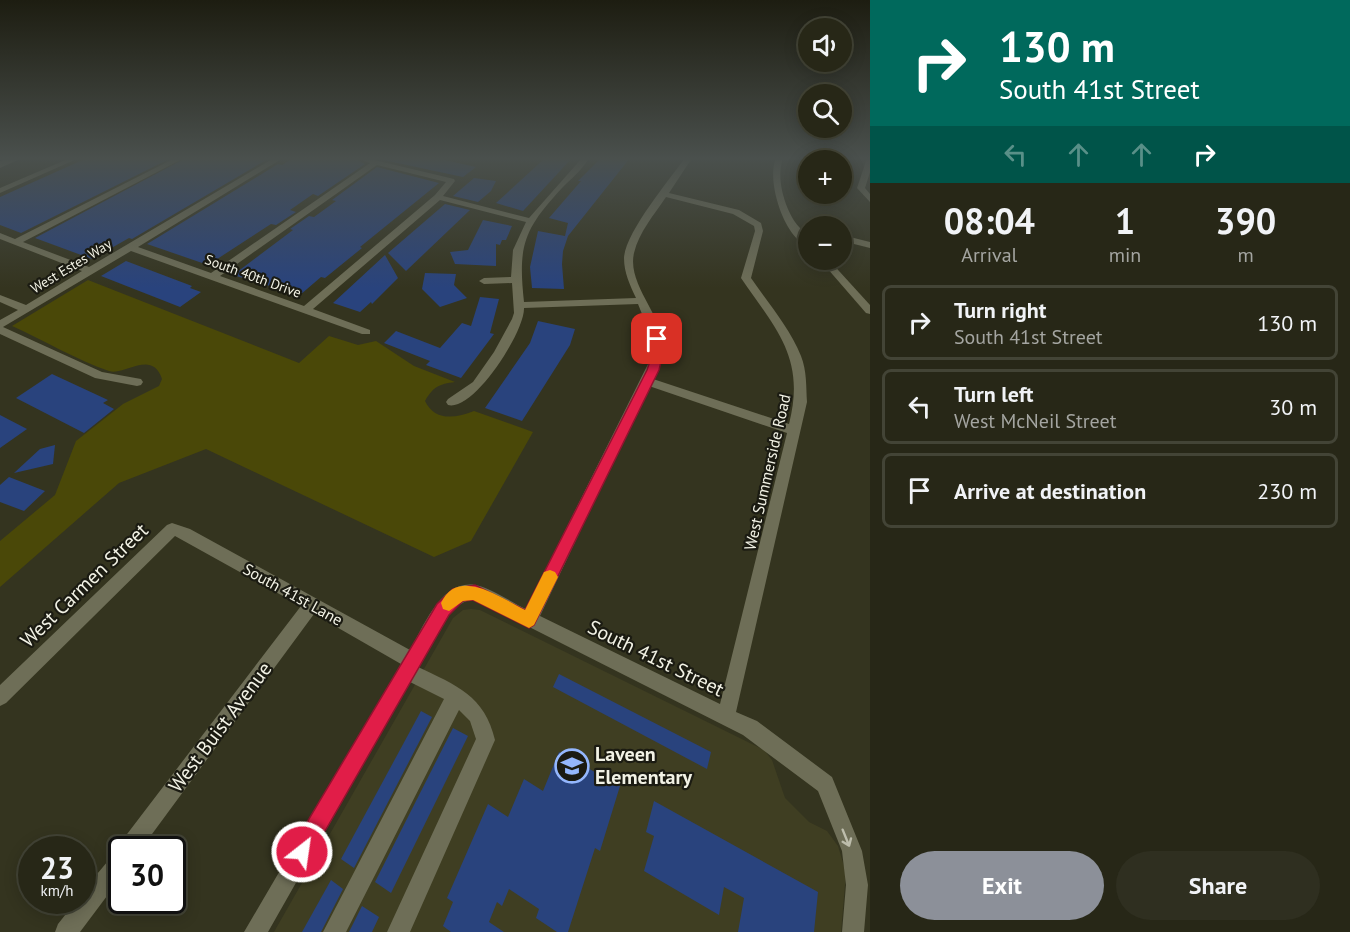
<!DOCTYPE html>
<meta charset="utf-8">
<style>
body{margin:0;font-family:"PT Sans",sans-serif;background:#2f2f20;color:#f1f3f6;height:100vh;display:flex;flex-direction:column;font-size:22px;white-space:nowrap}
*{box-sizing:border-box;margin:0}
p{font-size:20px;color:#a4a5a1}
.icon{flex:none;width:33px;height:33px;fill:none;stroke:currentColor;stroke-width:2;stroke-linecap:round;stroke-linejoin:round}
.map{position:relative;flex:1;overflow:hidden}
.drawer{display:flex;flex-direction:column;background:#272717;width:480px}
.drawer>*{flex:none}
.banner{background:#00695c;color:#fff;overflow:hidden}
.tools{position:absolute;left:798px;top:18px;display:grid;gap:12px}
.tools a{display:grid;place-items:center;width:54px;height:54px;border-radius:50%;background:#272717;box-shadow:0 3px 15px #0003,0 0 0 2px #434436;font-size:30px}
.speed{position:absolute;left:18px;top:836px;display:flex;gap:12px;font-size:30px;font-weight:700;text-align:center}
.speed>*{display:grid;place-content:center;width:78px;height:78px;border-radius:50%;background:#272717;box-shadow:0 3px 15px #0003,0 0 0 2px #434436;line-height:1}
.speed small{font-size:15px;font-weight:400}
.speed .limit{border:3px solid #111;border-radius:9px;background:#fff;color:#111}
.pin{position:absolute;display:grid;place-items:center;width:51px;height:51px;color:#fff;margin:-26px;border-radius:12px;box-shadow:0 3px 9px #0006}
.me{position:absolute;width:66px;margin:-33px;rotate:30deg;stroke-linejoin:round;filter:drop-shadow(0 0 4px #0008)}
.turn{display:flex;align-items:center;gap:21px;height:126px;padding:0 30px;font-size:27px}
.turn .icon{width:78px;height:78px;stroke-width:2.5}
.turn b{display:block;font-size:42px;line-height:51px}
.lanes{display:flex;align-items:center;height:57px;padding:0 30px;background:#0003;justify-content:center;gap:30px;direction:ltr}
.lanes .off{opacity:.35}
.eta{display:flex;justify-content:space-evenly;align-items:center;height:102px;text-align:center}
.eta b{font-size:36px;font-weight:700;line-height:42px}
.action{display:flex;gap:12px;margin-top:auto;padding:12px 30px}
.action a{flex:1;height:69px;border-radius:36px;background:#8c9099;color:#fff;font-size:24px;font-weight:700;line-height:69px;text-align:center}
.action a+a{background:#2f2f20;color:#f1f3f6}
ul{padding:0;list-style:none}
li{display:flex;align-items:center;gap:18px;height:75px;margin:0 12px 9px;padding:0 18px;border:3px solid #434436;border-radius:9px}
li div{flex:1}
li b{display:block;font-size:22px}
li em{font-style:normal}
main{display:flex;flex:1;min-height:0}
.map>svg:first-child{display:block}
</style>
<main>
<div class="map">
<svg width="870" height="932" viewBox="0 0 870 932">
<rect width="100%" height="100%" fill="#34341f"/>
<polygon fill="#3f3e22" points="471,609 480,610 764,750 772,760 785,798 809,822 827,831 838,846 846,873 841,932 274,932 453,618 463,610"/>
<path fill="#4a4808" d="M88,280L299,363L329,336L358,345L376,341L414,366L455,382C439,384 433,387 425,401C435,422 456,418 474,411L533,432L471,541L434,557L206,449L119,483L0,587V541L55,495L76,441L123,404L159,386L162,379C152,349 125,376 109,371C76,360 44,340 12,326Z"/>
<g fill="#29437d">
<polygon points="87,158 171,158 21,233 0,225 0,197"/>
<polygon points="186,158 255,158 266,160 132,239 129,238 92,259 35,238"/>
<polygon points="293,158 354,158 365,164 318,196 313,194 290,210 296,212 276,225 271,224 208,265 147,244 278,164 282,165"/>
<polygon points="374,158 436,158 476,167 463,177"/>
<polygon points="545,158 572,158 523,211 496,203"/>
<polygon points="601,158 630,158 568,236 563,251 562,264 564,289 532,288 530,267 538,231 565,236 568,223 549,218 581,181 578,181"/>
<polygon points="377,167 439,183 360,247 362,248 325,278 321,277 300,295 233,275 293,230 290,229 309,216 314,217 336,201 332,200"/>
<polygon points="474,178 496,181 491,191 478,202 453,196"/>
<polygon points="445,204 470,210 406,271 388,253"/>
<polygon points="483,220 512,226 506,240 502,240 500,245 496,244 496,266 455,264 450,252 468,250"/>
<polygon points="385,255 398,278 372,304 371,302 360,312 333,303"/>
<polygon points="126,261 192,286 190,288 201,292 180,307 101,276"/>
<polygon points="425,273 456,274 454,285 467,298 440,307 422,289"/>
<polygon points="480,297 499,299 490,333 494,334 461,378 426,365 430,361 384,343 396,331 440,348 462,323 471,326"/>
<polygon points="538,321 575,329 570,345 522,421 485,408 530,343"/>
<polygon points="52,374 108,400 103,403 114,409 84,433 16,398"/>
<polygon points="0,415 27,429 0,448"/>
<polygon points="55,445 53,464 14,473 40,449"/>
<polygon points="9,477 45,491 24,511 0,502 0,485"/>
<polygon points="559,674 711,752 707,769 553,687"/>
<polygon points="421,711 432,717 354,868 341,859"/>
<polygon points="453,728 468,736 391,893 375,882"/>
<polygon points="559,752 620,786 600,851 595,848 568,932 557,932 536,918 539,909 509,889 502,906 497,902 489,922 504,932 451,932 443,926 453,902 447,898 488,804 508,817 524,779 543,791"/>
<polygon points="654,801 818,892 814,932 738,932 744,898 724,887 719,915 644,871 654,836 646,832"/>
<polygon points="331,880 343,889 321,932 302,932"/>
<polygon points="362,906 379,917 372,932 349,932"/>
</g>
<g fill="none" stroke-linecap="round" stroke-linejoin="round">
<g fill="#6e6e57" fill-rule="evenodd">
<polygon points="70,158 79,158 0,193 0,188"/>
<path d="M175,158H184L23,242L89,267L274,158H283L138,247L211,273L370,163L356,158H366L454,179L455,181L443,196L529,218L582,158H589C583,169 571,179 562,188C523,230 518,246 524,302L636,298C630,285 624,273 624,258C625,233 669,180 685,158H692L669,193L739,210L761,223L763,231L751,278C768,303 790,328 801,356C807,371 806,387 807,402L736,712L757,721L832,777L862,851L868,885L864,932H842L846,885L842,851L818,791L743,735L474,599C445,603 431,645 418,667C456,685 485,696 495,740L410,932H387L476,739L470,721L459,710L346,932H323L444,699L410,682L268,932H244L401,664L314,614L141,849H122V876L80,932H55L58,924L77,900H82V892L118,849L121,842L301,606L175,536L6,703L0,706V685L167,525L172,523L190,529L410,650C424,626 441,580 475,585C489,587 513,603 526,609L651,358L652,339L638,304L524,308C525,331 474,412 448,405L446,402L448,399L473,382L494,352L512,319L514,313L512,283L484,284L479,281L484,278L511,277L513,250L526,222L440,200L313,309L370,330V334H362L131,251L3,327L102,372L141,379L143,382L141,385L137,386L95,378L0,334V320L18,310L0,302V295L26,305L82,271L0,239V233L15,239ZM377,165L446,182L435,195L304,306L220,276ZM666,197L733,214L754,226L755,231L741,278C776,329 806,358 789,424L653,379C656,372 661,365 663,358C671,322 626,288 634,253C639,232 654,215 666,197ZM649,386L787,433L720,704L540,616Z"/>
<path d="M776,158H783C776,178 784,205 795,222C801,230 808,235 808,246C784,238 766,180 776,158Z"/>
<polygon points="867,158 870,158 870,172 865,188 870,194 870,202 857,188"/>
<polygon points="842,235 870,242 870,248 842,241"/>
<polygon points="820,260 829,260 870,305 870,314 866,313"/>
</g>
<polygon fill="#6e6e57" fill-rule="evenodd" points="9,158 22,158 0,168 0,161"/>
</g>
<defs><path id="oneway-shaft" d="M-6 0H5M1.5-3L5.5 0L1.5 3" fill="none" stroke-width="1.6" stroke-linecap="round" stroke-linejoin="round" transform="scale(1.5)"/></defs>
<use stroke="#bdbdac" href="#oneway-shaft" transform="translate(846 838) rotate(68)"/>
<linearGradient id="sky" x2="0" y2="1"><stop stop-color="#1d1d11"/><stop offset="0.55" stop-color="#4a504d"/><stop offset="1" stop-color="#4a504d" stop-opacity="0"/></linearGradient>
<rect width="870" height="288" fill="url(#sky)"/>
<polygon fill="#e11d48" stroke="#92132f" stroke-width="1.5" points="657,335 663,339 662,358 659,370 534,625 529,628 473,600 463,601 449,615 309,859 302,862 294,859 291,852 294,844 437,604 453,589 475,585 525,610 647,370 651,358 652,339"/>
<path fill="#f59e0b" d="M550,570L555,572L558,577L534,625L529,628L473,600L463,601L449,611L443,609L441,603C458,566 501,598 525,610L544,572Z"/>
<defs>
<symbol id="school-ring" viewBox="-11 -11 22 22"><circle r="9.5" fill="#1b1b12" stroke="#94b7fd" stroke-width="1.5"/><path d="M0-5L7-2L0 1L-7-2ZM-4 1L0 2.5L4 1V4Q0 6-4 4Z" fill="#94b7fd"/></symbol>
</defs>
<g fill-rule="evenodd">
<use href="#school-ring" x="553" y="747" width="38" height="38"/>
</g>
<g text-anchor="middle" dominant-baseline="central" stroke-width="4.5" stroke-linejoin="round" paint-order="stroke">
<g font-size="14" fill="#f2f2e5" stroke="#1b1b12">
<text transform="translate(71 266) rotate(-31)">West Estes Way</text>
<text transform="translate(253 276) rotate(20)">South 40th Drive</text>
</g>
<g font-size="16" fill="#f2f2e5" stroke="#1b1b12">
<text transform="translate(767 472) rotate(-77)">West Summerside Road</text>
<text transform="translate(293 594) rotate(29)">South 41st Lane</text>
</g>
<g font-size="20" fill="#f2f2e5" stroke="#1b1b12">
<text transform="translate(84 585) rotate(-44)">West Carmen Street</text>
<text transform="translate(656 658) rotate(26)">South 41st Street</text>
<text transform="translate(220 727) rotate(-53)">West Buist Avenue</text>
</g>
<g font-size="20" font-weight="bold" fill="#f2f2e5" stroke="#1b1b12" text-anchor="start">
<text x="595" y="754">Laveen<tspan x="595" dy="23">Elementary</tspan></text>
</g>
</g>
</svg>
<div class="tools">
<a><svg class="icon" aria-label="sound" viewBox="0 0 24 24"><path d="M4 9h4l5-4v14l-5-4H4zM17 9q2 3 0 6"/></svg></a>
<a><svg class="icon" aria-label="search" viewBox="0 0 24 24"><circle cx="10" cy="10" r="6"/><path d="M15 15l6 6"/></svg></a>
<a>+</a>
<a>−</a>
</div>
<div class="speed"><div>23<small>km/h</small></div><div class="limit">30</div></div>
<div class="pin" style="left:657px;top:339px;background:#d93025"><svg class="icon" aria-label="arrive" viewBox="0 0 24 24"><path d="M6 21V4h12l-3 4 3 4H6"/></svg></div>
<svg class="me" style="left:302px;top:852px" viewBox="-20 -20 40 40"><circle r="17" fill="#e11d48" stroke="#fff" stroke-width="3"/><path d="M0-11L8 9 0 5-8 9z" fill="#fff"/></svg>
</div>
<section class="drawer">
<div class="banner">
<div class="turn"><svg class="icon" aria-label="right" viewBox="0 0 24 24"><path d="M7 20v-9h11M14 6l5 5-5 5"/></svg><div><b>130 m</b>South 41st Street</div></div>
<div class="lanes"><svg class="icon off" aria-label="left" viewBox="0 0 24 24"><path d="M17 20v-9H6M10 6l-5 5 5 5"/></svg><svg class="icon off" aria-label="ahead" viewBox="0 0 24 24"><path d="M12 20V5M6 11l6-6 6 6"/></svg><svg class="icon off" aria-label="ahead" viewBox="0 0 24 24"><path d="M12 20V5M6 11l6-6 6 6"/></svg><svg class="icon" aria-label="right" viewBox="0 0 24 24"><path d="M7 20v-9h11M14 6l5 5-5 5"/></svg></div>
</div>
<div class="eta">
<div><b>08:04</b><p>Arrival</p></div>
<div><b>1</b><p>min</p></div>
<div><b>390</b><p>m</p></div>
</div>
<ul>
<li><svg class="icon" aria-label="right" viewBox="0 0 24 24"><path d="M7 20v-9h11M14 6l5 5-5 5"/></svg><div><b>Turn right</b><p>South 41st Street</p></div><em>130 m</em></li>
<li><svg class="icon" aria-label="left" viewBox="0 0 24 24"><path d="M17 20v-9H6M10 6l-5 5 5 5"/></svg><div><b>Turn left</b><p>West McNeil Street</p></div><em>30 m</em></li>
<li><svg class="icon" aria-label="arrive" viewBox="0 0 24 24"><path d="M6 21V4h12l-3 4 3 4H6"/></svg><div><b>Arrive at destination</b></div><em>230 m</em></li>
</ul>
<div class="action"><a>Exit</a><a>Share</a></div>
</section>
</main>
